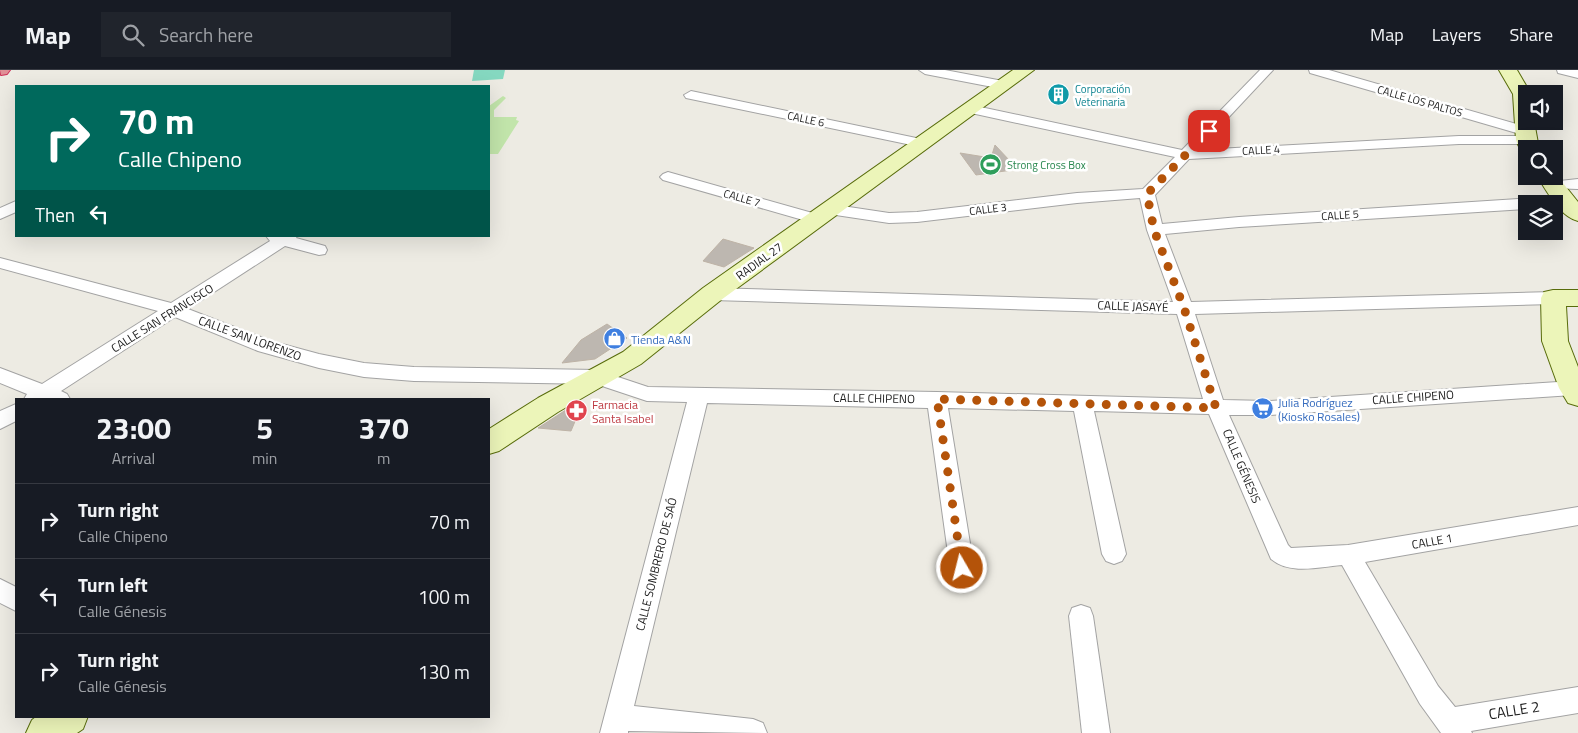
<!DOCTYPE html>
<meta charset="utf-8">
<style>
body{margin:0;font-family:"Titillium Web",sans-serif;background:#20242c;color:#f1f3f6;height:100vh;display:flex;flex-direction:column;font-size:19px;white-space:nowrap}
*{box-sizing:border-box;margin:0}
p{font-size:16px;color:#9ea1a6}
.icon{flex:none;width:28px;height:28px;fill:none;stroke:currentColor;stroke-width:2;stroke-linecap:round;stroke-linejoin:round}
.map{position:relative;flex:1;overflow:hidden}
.panel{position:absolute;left:15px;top:328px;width:475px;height:320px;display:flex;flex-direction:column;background:#171b24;border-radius:0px;box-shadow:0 5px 20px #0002}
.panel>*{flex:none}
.banner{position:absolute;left:15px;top:15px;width:475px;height:152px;border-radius:0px;box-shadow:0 5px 20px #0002;background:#00695c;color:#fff;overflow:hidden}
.fabs{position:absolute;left:1518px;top:15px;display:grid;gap:10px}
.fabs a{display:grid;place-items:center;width:45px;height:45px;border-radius:0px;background:#171b24;box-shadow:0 5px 20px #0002;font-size:25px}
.pin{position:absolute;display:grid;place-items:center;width:42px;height:42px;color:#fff;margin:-21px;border-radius:10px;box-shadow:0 2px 8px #0006}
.me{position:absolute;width:55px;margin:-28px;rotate:352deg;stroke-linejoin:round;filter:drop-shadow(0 0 4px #0008)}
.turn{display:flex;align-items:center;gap:18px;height:105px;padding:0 20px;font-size:22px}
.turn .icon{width:65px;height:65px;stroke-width:2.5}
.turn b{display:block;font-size:35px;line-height:42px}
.then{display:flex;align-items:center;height:48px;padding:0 20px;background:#0003;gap:10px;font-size:19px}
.eta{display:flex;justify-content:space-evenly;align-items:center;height:85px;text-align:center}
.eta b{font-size:30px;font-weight:700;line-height:35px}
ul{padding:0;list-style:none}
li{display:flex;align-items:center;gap:15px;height:75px;padding:0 20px;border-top:1px solid #363941}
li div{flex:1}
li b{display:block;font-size:19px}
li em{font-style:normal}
header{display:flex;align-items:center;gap:30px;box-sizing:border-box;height:70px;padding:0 25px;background:#171b24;border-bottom:1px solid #363941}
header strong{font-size:24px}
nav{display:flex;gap:28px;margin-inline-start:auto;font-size:18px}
.search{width:350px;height:45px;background:#20242c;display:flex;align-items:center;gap:12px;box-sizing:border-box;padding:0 18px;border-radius:0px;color:#9ea1a6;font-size:19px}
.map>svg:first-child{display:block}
</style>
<header>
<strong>Map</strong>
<div class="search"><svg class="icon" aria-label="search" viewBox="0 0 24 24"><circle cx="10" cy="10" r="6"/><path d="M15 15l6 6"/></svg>Search here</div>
<nav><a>Map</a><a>Layers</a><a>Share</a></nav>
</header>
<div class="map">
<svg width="1578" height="663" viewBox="0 0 1578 663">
<rect width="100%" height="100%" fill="#edebe3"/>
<polygon fill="#c2e5ab" points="503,26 506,28 494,40 494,47 517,47 516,50 519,51 498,84 489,84 489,36"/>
<polygon fill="#85d8c0" points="474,0 505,0 503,9 472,11"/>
<g fill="#bdb7b0" stroke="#beb3a6">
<polygon points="995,75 1010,91 1027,94 1027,98 976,105 960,83 991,88"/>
<polygon points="723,169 754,178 724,197 703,191"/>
<polygon points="607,254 627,268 595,289 562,293 581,270"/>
<polygon points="572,336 581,337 571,361 538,358"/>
</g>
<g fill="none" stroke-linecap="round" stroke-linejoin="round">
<defs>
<g id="street">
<polygon points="919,0 945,0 1003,11 1010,15 1003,19 925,4"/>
<path d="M1260,0H1273L1198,80L1459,66H1526L1531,67L1533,70L1531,73L1526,74H1459L1189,89L1155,125L1162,154L1239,147L1565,126L1571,128L1573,131L1571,134L1554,137V134H1526V139L1239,157L1165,164L1191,232L1553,222L1559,224L1562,228L1559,232L1553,234L1195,244L1223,330L1269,331L1573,311L1578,312V324L1573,325L1269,345H1229L1288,475L1291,478L1348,475L1578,437V455L1365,492L1438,616L1455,637L1578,617V643L1471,661L1472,663H1441L1420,634L1342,495C1319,497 1290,505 1271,489L1209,344L1094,341L1126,484L1122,491L1114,494L1106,491L1102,484L1074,341L948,338L974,498L970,505L962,508L954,505L950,498L928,338L707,333L634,636L753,649L763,653L767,663L628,661V663H600L687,332L647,331L596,314L414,311L364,307L319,298L258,281L175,247L61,321L67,324L70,329H24L27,324L0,313V298L42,314L158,241L0,198V188L171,233L270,171L266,166H297L296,168L325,176L327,180L325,184L319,185L285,176L188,239L271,271L319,284L364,293L414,297L597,300L648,317L937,322L1203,329L1177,244L712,230L706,228L703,224L706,220L712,218L1173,232L1147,160L1140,128L1077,133L917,152L889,153L829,144L823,142L821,139L823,136L829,134L889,143L917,142L1077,123L1143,119L1175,87L971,43L964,39L971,35L1182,80Z"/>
<polygon points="1309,0 1329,0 1530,58 1532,61 1530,64 1520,64 1310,3"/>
<polygon points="1557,0 1578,0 1578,8 1558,3"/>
<polygon points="691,21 921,69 926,70 928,73 926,76 921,77 686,28 684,25"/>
<polygon points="668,102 823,146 825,149 823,152 817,154 663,110 660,107 663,104"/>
<polygon points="1578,109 1578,119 1550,118 1547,115 1550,112"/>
<polygon points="16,131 16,142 0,149 0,138"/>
<polygon points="16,334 16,351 0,359 0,341"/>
<polygon points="0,509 16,517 16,541 0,533"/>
<polygon points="1081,535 1090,538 1093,546 1110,663 1082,663 1069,546 1072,538"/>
</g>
<g id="secondary">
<polygon points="1013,0 1034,0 721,230 641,294 558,342 499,381 489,384 489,359 538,328 623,282 703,218"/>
<polygon points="1499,0 1517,0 1531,24 1526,24 1526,51 1534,51 1539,79 1526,79 1526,84 1522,83 1516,70 1513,24"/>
<path d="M1554,102L1578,132V151C1559,146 1547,121 1537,106H1554Z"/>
<polygon points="1553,220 1578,220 1578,236 1566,236 1568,271 1578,297 1578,336 1568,333 1559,318 1542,271 1541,228 1544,222"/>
<polygon points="37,646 88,646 83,659 77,663 26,663 32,650"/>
</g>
<polygon id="highway" points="0,0 10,0 7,4 1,5"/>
</defs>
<use href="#street" stroke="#a3a3a3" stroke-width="2"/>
<use href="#secondary" stroke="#586c0b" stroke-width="2"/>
<use href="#highway" stroke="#cd2e55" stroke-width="2"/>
<use href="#street" fill="#fff" fill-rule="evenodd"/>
<use href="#secondary" fill="#ecf5b9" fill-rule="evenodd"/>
<use href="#highway" fill="#e08f96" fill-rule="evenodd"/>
</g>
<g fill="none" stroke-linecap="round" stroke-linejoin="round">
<polyline stroke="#b45309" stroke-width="9" stroke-dasharray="0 16.2" points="962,498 937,329 1216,338 1184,238 1154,160 1147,124 1209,61"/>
</g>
<defs>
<symbol id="building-disc" viewBox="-11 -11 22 22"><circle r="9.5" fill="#0f9aa8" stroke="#fff"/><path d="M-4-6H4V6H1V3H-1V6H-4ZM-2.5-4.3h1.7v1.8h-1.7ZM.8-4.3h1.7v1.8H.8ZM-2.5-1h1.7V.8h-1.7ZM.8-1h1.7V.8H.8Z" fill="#fff"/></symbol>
<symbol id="stadium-disc" viewBox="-11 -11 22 22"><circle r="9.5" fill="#2e9e5b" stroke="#fff"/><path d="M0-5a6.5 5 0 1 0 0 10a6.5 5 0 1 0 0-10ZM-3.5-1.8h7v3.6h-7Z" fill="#fff"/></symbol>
<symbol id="shop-disc" viewBox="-11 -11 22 22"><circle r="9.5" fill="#3f7fe0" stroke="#fff"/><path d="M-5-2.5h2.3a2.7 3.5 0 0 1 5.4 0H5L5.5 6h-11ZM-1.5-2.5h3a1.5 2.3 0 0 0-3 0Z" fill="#fff"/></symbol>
<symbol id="supermarket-disc" viewBox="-11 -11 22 22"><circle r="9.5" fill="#3f7fe0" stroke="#fff"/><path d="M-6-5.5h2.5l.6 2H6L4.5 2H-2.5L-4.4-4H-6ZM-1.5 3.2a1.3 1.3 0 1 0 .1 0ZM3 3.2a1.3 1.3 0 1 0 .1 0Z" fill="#fff"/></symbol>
<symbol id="pharmacy-disc" viewBox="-11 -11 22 22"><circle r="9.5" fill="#e0444e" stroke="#fff"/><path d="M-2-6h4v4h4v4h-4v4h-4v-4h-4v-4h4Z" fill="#fff"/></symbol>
</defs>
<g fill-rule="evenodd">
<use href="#building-disc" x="1046" y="12" width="25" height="25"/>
<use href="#stadium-disc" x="978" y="82" width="25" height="25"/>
<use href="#shop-disc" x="602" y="256" width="25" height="25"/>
<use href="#supermarket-disc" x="1250" y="326" width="25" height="25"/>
<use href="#pharmacy-disc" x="564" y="328" width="25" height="25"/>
</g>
<g text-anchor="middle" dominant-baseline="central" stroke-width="5" stroke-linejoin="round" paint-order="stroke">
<g font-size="11" fill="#0d838f" stroke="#fff" text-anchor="start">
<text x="1075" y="19">Corporación<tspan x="1075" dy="13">Veterinaria</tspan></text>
</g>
<g font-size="11" fill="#1c1c1c" stroke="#fff">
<text transform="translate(1420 31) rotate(16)">CALLE LOS PALTOS</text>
<text transform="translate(806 49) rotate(12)">CALLE 6</text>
<text transform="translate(1261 80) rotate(-3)">CALLE 4</text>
<text transform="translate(742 128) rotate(16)">CALLE 7</text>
<text transform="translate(988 139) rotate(-7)">CALLE 3</text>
<text transform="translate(1340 145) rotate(-4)">CALLE 5</text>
</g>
<g font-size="11" fill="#27864d" stroke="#fff" text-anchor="start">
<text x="1007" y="95">Strong Cross Box</text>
</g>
<g font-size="12" fill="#1c1c1c" stroke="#fff">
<text transform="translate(759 191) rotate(-36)">RADIAL 27</text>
<text transform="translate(1133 236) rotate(2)">CALLE JASAYÉ</text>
<text transform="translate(162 248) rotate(-32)">CALLE SAN FRANCISCO</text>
<text transform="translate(250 268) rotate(20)">CALLE SAN LORENZO</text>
<text transform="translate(1413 327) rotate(-4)">CALLE CHIPENO</text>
<text transform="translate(874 328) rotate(1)">CALLE CHIPENO</text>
<text transform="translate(1242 396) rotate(67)">CALLE GÉNESIS</text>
<text transform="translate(1432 471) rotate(-10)">CALLE 1</text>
<text transform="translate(656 494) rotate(-76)">CALLE SOMBRERO DE SAÓ</text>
</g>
<g font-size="12" fill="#366cbe" stroke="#fff" text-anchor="start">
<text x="631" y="269">Tienda A&amp;N</text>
<text x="1278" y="332">Julia Rodríguez<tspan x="1278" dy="14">(Kiosko Rosales)</tspan></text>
</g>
<g font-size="12" fill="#be3a42" stroke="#fff" text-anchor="start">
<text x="592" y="334">Farmacia<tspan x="592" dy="14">Santa Isabel</tspan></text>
</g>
<g font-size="15" fill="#1c1c1c" stroke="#fff">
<text transform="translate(1514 640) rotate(-9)">CALLE 2</text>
</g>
</g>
</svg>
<div class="fabs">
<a><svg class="icon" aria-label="sound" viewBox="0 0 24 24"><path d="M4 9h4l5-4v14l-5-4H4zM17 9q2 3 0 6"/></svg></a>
<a><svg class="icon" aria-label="search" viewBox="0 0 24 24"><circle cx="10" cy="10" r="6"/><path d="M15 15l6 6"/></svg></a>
<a><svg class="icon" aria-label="layers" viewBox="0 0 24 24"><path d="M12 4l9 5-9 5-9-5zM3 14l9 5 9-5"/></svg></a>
</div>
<div class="pin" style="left:1209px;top:61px;background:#d93025"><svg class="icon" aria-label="arrive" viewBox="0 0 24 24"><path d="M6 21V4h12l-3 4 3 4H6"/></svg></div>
<svg class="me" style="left:962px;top:498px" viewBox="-20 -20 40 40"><circle r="17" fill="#b45309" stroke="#fff" stroke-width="3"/><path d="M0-11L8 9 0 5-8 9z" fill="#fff"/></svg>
<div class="banner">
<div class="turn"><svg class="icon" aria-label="right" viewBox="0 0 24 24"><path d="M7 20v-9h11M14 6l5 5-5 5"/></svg><div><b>70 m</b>Calle Chipeno</div></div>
<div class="then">Then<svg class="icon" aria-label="left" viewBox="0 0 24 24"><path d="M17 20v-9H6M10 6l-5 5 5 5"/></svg></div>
</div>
<section class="panel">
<div class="eta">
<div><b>23:00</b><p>Arrival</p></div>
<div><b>5</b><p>min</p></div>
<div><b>370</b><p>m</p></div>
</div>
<ul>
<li><svg class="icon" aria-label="right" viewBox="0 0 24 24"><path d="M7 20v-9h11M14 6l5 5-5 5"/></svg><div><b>Turn right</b><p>Calle Chipeno</p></div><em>70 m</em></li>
<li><svg class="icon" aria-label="left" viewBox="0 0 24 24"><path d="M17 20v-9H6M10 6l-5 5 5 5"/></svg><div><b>Turn left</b><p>Calle Génesis</p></div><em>100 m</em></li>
<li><svg class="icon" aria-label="right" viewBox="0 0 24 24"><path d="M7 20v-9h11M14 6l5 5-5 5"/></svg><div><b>Turn right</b><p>Calle Génesis</p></div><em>130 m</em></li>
</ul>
</section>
</div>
